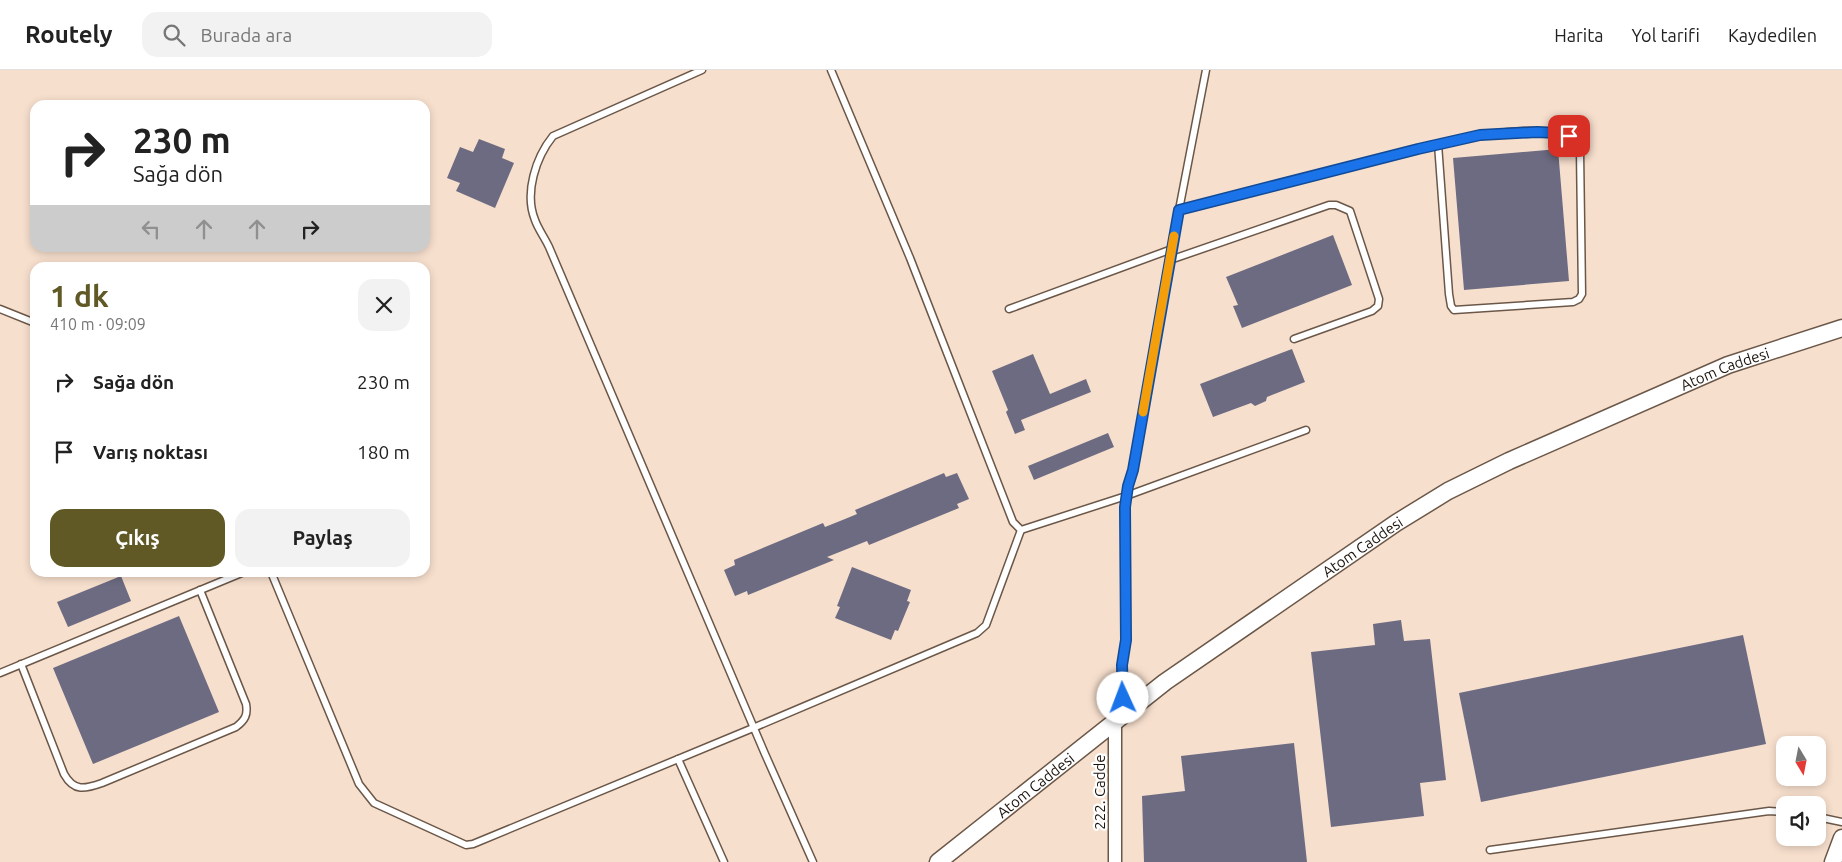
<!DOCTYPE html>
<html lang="tr">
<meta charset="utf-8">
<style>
body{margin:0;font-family:Ubuntu,sans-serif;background:#f2f2f2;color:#222;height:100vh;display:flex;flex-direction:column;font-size:19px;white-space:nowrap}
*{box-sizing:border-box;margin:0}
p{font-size:16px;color:#767676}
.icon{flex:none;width:28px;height:28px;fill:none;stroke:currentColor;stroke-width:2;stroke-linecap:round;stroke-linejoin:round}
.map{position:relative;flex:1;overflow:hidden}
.side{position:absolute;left:30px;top:192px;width:400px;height:315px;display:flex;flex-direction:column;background:#fff;border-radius:15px;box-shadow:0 2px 8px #0003}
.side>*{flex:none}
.hud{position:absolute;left:30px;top:30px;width:400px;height:152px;border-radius:15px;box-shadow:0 2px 8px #0003;background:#fff;color:#222;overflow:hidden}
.needle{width:32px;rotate:170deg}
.buttons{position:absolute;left:1776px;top:666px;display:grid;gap:10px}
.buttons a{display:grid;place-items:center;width:50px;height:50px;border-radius:10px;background:#fff;box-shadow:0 2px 8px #0003;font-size:25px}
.pin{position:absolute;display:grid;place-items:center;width:42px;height:42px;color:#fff;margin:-21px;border-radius:10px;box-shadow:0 2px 8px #0006}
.me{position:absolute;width:55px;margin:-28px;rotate:358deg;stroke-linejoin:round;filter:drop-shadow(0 0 4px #0008)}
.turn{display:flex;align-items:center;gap:18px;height:105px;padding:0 20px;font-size:22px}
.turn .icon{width:65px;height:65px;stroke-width:2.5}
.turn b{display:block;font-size:35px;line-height:42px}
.lanes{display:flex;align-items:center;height:48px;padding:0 20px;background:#0003;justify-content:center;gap:25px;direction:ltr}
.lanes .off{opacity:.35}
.round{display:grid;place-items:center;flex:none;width:52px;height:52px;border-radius:15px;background:#f2f2f2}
.head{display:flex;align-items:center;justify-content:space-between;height:85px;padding:0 20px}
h1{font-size:30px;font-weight:700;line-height:38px;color:#605926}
.primary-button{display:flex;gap:10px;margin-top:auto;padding:10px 20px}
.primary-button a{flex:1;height:58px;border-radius:15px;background:#605926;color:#fff;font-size:20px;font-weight:700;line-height:58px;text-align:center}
.primary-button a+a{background:#f2f2f2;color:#222}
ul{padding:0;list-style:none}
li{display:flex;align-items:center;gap:15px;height:70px;padding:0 20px}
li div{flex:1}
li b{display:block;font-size:19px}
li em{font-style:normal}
header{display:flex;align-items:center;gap:30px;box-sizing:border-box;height:70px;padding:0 25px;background:#fff;border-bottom:1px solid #e0e0e0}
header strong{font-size:24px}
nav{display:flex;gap:28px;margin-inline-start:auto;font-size:18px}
.search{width:350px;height:45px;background:#f2f2f2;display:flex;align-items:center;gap:12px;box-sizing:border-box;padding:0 18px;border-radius:15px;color:#767676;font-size:19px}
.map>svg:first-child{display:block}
</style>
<header>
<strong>Routely</strong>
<div class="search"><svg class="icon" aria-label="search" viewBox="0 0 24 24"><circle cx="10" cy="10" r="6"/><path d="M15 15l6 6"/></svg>Burada ara</div>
<nav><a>Harita</a><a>Yol tarifi</a><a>Kaydedilen</a></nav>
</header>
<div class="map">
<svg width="1842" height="792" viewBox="0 0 1842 792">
<rect width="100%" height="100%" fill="#f7dfcd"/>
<g fill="#6d6b82">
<polygon points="479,69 505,79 502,88 514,93 495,138 456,121 460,113 447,108 460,77 473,82"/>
<polygon points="1558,79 1569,211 1464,220 1453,88"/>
<polygon points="1333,165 1352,215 1242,258 1233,236 1238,235 1226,207"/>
<polygon points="1292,279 1305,312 1267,327 1266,331 1255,336 1251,333 1213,347 1200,314"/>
<polygon points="1033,284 1050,324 1086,309 1091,322 1021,350 1025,360 1015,364 1006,342 1008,340 992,301"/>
<polygon points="1108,363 1114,377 1034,410 1028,396"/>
<polygon points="944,403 946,407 957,403 969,429 957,434 959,438 869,475 867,471 827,487 834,490 748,525 747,521 735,526 724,500 735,495 734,490 823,453 825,457 845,449 857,444 855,440"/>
<polygon points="852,497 911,520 907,531 910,532 898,561 895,560 891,570 835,548 840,537 837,536"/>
<polygon points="121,506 131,531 68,557 57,532"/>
<polygon points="179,546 219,642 93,694 53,598"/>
<polygon points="1401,550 1404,571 1430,569 1446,710 1420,713 1424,746 1331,757 1311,582 1375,575 1373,554"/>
<polygon points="1743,565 1766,674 1481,732 1459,623"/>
<polygon points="1294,673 1307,792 1144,792 1142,726 1185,721 1181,686"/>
</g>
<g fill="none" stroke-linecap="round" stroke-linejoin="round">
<defs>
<g id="service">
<path d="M702,0L553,66C536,87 524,123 535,150C538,159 545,168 549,177L765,684L813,792"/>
<polyline points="831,0 910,188 1013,452 1021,460 1126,426 1306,360"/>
<path d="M1179,140L1418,79C1454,70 1542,50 1574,69L1580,81L1582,224L1579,229L1573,232L1454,240L1451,236L1449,224L1438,74"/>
<polyline points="1170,190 1329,135 1336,135 1350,141 1379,229 1378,236 1372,241 1294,269"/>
<polyline points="0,239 35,253"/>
<polyline points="1009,239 1172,179"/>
<polyline points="271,502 359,714 374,733 466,775 473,774 753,658 977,563 986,555 1021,460"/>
<path d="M21,594L64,704C74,722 85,719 102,713L236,657C245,650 248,645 246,634L200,520"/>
<polyline points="0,603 244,502"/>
<polyline points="1123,641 1122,595 1126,570 1125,437 1128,415 1133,400 1167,202 1206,0"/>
<polyline points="678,689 724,792"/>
<polyline points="1818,747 1842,752"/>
<polyline points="1490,780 1769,741 1785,742"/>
</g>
<polyline id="minor" points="1115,652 1115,792"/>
<g id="tertiary">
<path id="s1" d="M938,792L1165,612L1396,453L1448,421L1509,391L1728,295L1842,258"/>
<polyline points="1833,792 1842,768"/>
</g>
</defs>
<use href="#service" stroke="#6b5748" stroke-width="9"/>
<use href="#minor" stroke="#6b5748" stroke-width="15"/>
<use href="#tertiary" stroke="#6b5748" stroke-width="19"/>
<use href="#service" stroke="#fff" stroke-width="6"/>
<use href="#minor" stroke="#fff" stroke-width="12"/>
<use href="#tertiary" stroke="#fff" stroke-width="16"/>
</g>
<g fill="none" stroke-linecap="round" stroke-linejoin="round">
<defs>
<polyline id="route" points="1123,628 1122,595 1126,570 1125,437 1128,416 1133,400 1179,140 1418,79 1480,65 1537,62 1558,63 1569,66"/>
</defs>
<use href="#route" stroke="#114b97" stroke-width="12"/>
<use href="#route" stroke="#1a73e8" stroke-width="9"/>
<polyline stroke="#f59e0b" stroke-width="9" points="1143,342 1174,166"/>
</g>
<g text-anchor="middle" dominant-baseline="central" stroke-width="4.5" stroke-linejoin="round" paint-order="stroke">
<g font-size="15" fill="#1a120c" stroke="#fff">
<text stroke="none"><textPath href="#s1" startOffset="934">Atom Caddesi</textPath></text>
<text stroke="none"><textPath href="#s1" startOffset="529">Atom Caddesi</textPath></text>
<text stroke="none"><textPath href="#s1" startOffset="124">Atom Caddesi</textPath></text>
<text transform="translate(1099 722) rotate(-90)">222. Cadde</text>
</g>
</g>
</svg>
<div class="buttons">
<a><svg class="needle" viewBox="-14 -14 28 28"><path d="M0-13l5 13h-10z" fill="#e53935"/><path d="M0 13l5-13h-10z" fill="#767676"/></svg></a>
<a><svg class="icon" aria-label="sound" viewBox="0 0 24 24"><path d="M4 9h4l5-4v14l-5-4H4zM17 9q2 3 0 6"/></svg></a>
</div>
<div class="pin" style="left:1569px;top:66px;background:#d93025"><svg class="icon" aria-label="arrive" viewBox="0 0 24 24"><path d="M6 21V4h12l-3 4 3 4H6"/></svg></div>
<svg class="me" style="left:1123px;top:628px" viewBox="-20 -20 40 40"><circle r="19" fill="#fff"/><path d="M0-13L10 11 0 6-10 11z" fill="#1a73e8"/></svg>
<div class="hud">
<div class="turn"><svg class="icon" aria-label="right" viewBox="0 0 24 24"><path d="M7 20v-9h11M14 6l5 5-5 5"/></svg><div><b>230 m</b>Sağa dön</div></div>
<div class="lanes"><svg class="icon off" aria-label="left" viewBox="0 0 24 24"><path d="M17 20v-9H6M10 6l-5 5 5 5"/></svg><svg class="icon off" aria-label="ahead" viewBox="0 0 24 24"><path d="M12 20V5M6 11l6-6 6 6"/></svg><svg class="icon off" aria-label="ahead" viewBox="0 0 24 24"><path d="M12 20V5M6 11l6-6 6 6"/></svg><svg class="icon" aria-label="right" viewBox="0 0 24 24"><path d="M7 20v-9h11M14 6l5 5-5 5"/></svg></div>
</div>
<section class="side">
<div class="head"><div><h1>1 dk</h1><p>410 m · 09:09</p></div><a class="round"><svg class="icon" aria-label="close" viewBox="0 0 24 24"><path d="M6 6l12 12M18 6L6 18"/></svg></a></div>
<ul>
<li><svg class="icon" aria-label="right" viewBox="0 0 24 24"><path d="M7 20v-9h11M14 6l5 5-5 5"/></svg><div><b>Sağa dön</b></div><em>230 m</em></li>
<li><svg class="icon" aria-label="arrive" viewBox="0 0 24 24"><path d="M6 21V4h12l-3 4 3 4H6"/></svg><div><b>Varış noktası</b></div><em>180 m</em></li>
</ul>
<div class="primary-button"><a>Çıkış</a><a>Paylaş</a></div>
</section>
</div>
